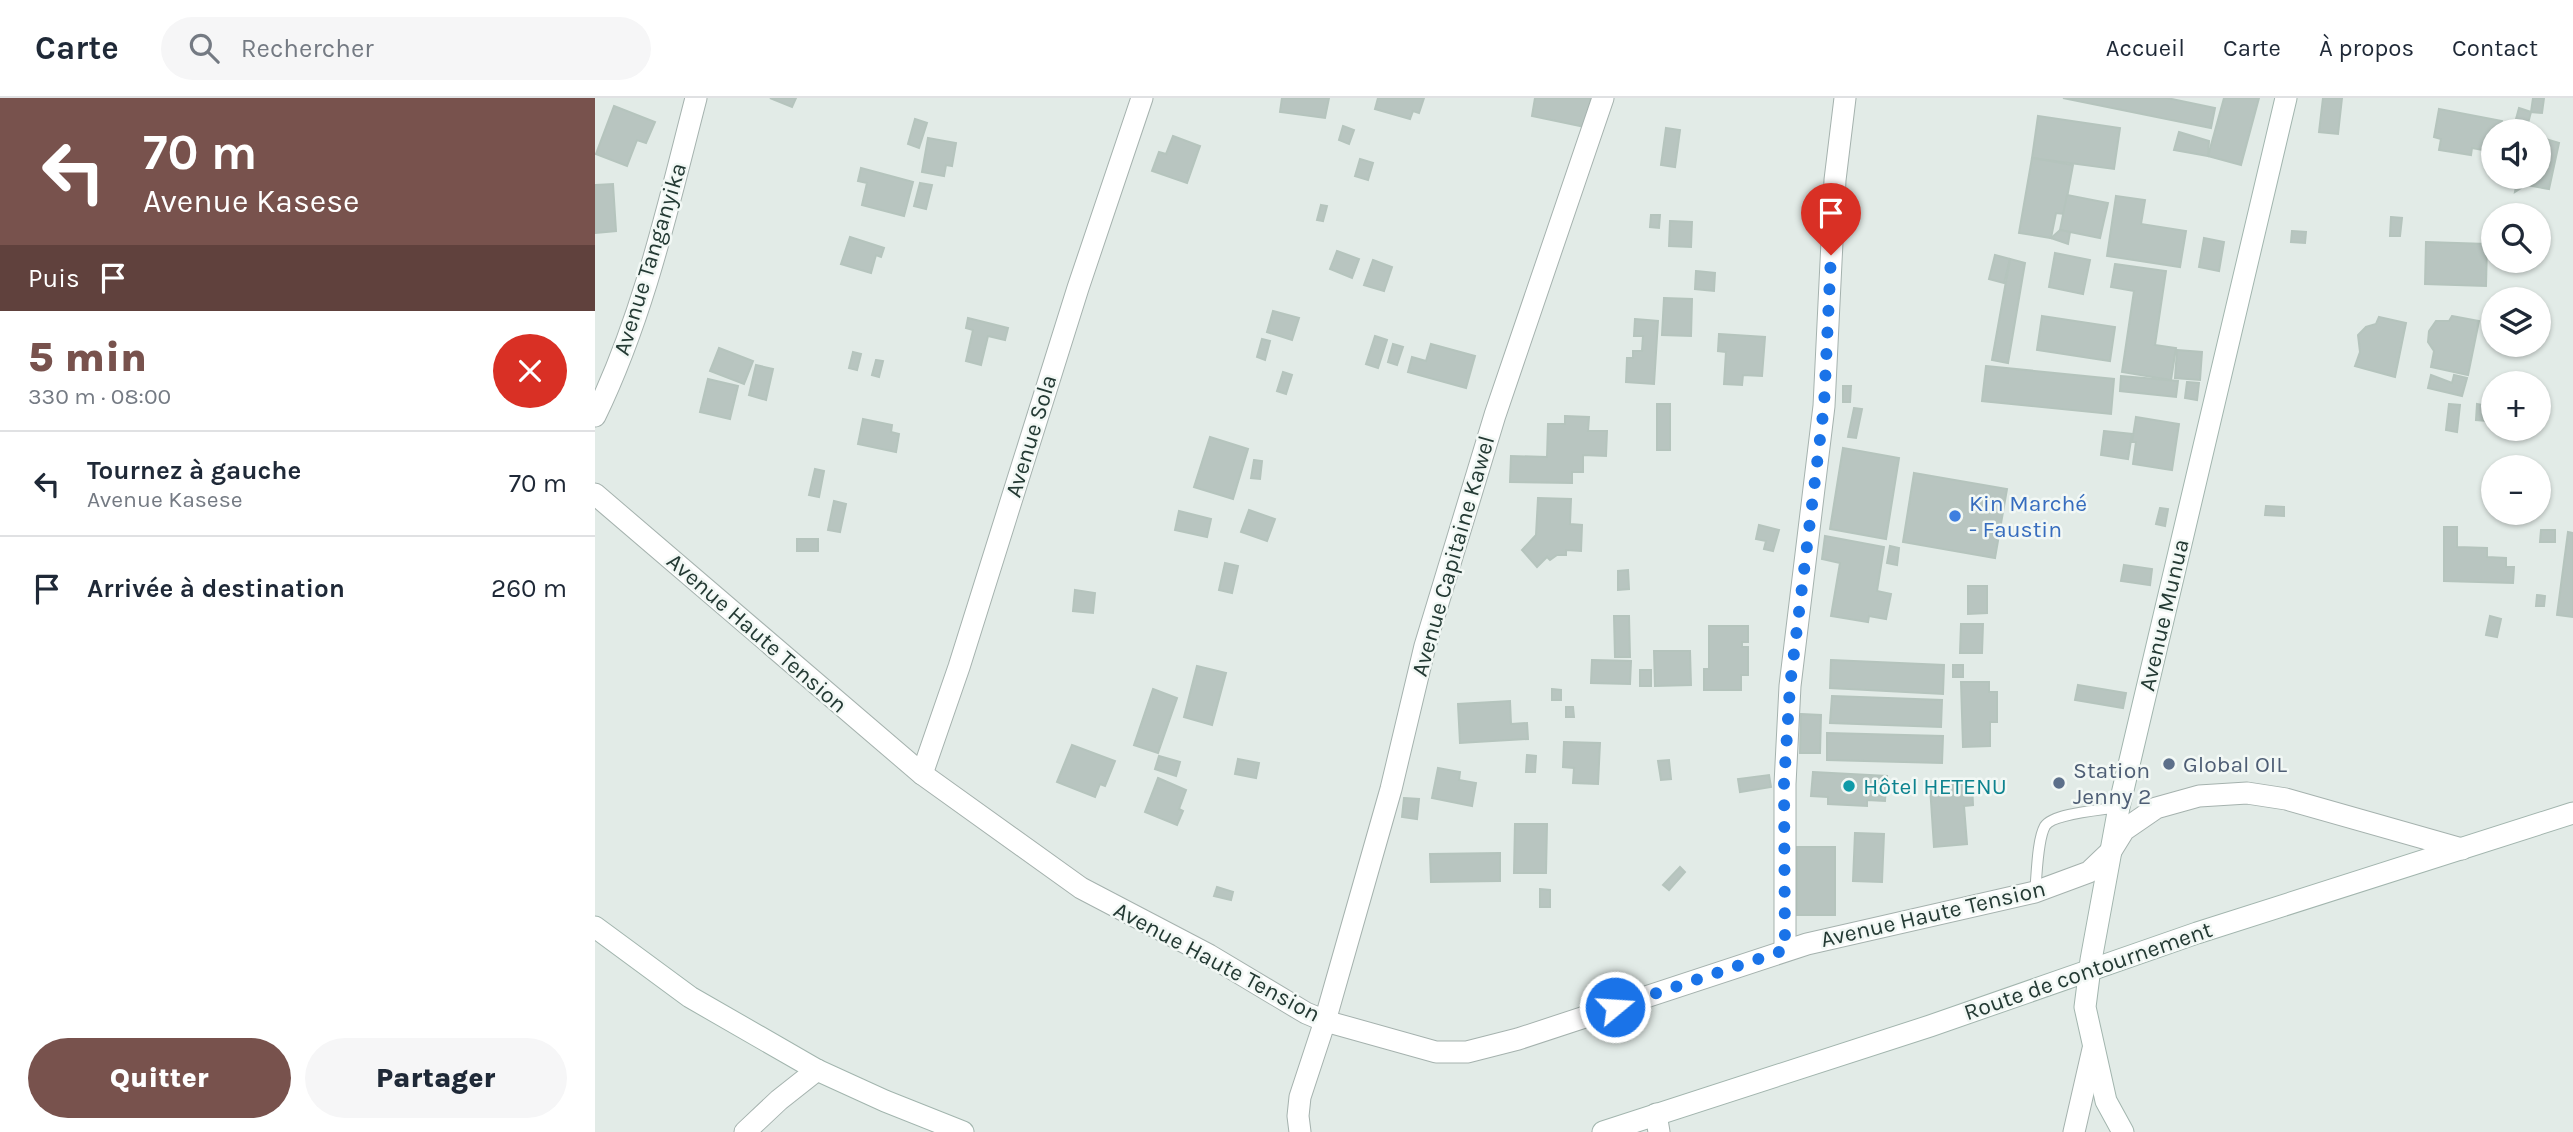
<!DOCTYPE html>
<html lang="fr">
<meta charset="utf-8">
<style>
body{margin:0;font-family:Karla,sans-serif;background:#f6f6f7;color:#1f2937;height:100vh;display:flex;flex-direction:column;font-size:26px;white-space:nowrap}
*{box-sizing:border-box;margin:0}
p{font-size:23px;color:#747a83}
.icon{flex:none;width:38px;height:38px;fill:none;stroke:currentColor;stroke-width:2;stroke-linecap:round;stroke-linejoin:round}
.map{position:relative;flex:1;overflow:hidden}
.details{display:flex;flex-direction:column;background:#fff;width:595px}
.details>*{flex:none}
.top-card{background:#78524d;color:#fff;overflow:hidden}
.buttons{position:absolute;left:1886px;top:21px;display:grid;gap:14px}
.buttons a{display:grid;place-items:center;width:70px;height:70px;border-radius:50%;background:#fff;box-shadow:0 2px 5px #0004;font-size:35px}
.pin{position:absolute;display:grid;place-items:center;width:60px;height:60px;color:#fff;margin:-72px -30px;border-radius:50% 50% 50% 0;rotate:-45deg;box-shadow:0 0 7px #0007}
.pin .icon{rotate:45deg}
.me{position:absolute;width:77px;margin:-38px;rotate:72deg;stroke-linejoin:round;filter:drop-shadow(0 0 5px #0008)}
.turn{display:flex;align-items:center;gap:24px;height:147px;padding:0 28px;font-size:32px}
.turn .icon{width:91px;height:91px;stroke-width:2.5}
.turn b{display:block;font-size:49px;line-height:60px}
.then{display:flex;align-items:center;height:66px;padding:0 28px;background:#0003;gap:14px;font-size:26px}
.round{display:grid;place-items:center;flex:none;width:74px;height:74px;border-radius:37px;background:#f6f6f7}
.head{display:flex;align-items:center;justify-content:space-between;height:119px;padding:0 28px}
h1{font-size:42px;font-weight:800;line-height:52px;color:#78524d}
.button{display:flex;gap:14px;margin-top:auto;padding:14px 28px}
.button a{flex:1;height:80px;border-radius:42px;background:#78524d;color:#fff;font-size:28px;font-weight:800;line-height:80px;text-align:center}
.button a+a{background:#f6f6f7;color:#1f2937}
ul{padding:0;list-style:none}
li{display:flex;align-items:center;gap:21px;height:105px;padding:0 28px;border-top:2px solid #e0e1e3}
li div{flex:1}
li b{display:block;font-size:26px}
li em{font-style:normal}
header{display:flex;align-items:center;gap:42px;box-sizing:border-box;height:98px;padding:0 35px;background:#fff;border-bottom:2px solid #e0e1e3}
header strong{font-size:33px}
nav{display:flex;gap:38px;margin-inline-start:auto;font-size:24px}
.search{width:490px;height:63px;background:#f6f6f7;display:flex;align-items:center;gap:18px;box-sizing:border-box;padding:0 24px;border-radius:38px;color:#747a83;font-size:26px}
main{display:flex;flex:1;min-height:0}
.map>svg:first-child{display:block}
</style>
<header>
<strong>Carte</strong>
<div class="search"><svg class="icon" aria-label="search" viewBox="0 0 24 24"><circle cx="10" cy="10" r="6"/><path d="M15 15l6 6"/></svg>Rechercher</div>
<nav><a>Accueil</a><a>Carte</a><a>À propos</a><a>Contact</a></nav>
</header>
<main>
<section class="details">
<div class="top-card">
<div class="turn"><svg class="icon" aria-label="left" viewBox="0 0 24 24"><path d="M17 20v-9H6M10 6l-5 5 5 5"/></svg><div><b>70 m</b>Avenue Kasese</div></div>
<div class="then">Puis<svg class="icon" aria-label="arrive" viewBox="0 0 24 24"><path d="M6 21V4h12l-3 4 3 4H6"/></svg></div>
</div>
<div class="head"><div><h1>5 min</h1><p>330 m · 08:00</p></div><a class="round" style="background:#d93025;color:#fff"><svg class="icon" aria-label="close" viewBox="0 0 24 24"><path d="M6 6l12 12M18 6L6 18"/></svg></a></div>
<ul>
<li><svg class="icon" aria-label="left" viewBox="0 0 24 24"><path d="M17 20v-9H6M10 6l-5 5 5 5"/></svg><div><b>Tournez à gauche</b><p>Avenue Kasese</p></div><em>70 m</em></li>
<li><svg class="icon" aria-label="arrive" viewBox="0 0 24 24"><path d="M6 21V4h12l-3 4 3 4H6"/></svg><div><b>Arrivée à destination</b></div><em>260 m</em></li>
</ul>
<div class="button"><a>Quitter</a><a>Partager</a></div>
</section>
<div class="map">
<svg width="1978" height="1034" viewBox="0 0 1978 1034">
<rect width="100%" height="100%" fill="#e2ebe7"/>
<g fill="#b8c5c0" stroke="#b5c4bd" stroke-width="2">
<polygon points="175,0 201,0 197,9"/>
<polygon points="687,0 734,0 730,20 685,14"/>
<polygon points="783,0 829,0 824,15 818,13 815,21 780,11"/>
<polygon points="940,0 996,0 990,29 937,18"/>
<polygon points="1468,0 1572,0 1620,10 1616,30"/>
<polygon points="1629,0 1664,0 1646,67 1613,58"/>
<polygon points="1728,0 1747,0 1743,36 1724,34"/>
<polygon points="1938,0 1949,0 1947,15 1936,14"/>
<polygon points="19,8 60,24 51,45 42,42 32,68 1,56"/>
<polygon points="1924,10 1936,14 1931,33 1918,32"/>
<polygon points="1844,11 1907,23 1905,33 1899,33 1899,54 1877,50 1876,57 1844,52 1846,41 1839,39"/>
<polygon points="1443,18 1525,30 1519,71 1437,60"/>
<polygon points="320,21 332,25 324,50 313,46"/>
<polygon points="748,28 759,32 754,46 744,42"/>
<polygon points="1071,30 1085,32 1080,69 1066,67"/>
<polygon points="1584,34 1614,43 1613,58 1579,52"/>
<polygon points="578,38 605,48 592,85 557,73 564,54 571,56"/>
<polygon points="1944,39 1964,45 1954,91 1931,87 1920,94 1923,79 1944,79"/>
<polygon points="333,40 361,45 357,68 351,67 349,78 327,74"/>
<polygon points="1437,60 1478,67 1469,116 1461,115 1456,140 1424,135"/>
<polygon points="765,61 778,65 773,82 760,78"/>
<polygon points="266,70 318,84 309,118 267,107 272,85 263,83"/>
<polygon points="325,85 337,87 331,111 319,108"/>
<polygon points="18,86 21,133 0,135 0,87"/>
<polygon points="1472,97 1513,105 1505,140 1465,132"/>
<polygon points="1521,98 1550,102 1546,126 1591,133 1585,169 1512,158"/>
<polygon points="726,107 732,108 728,123 722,122"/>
<polygon points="1056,117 1065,117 1064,130 1055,129"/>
<polygon points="1796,119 1807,120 1805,138 1795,138"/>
<polygon points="1075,123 1097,124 1096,149 1074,148"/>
<polygon points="1465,132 1475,134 1473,146 1456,140"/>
<polygon points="1697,133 1711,134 1710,145 1696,144"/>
<polygon points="255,139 289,150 286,159 281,157 276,175 246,166"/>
<polygon points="1609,140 1629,144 1624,173 1604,169"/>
<polygon points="1831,144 1892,146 1891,188 1830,186"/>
<polygon points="742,153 764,161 757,180 735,171"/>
<polygon points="1460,155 1495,162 1488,196 1454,189"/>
<polygon points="1400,157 1415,161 1409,185 1394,181"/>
<polygon points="1415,161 1430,165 1413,265 1397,262"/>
<polygon points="778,162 797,169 789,193 769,187"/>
<polygon points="1520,166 1571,173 1560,247 1581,250 1576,282 1527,274 1539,193 1516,189"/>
<polygon points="1101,173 1120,175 1119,193 1100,191"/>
<polygon points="1069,200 1097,201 1096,238 1067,237"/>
<polygon points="678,213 704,220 697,242 672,234"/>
<polygon points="1447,218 1520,229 1515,263 1442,252"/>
<polygon points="1857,218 1884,223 1873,277 1836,269 1839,253 1833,244 1834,233 1841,223 1854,223"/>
<polygon points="1784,219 1811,225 1800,279 1760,268 1765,254 1763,237 1771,229 1781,226"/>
<polygon points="373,220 413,230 410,242 393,238 386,267 371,263 378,232 371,230"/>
<polygon points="1040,221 1063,223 1059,286 1031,284 1032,260 1038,260 1038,253 1047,253 1048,238 1039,238"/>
<polygon points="1124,236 1170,239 1167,278 1148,277 1147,287 1129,286 1131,254 1123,253"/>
<polygon points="780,238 792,242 783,270 771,266"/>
<polygon points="667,241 675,243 670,262 662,259"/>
<polygon points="798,246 808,249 802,267 793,264"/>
<polygon points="836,246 880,258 871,290 813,274 817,259 831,263"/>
<polygon points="124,250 158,263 149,286 115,273"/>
<polygon points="1582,252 1607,254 1605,282 1580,280"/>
<polygon points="258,254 266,256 262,272 254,270"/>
<polygon points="281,262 288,263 284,279 277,277"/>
<polygon points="161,267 178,271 171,302 154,297"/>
<polygon points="1391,268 1519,281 1516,316 1387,303"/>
<polygon points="688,274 697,277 691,296 682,293"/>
<polygon points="1836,277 1857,285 1859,277 1872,280 1867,298 1833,290"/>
<polygon points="1526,278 1583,283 1581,299 1525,293"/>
<polygon points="113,281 143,288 135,321 105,314"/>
<polygon points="1592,284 1604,285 1602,302 1590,300"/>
<polygon points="1248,288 1256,288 1255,304 1248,304"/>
<rect x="1062" y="306" width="13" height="46"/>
<polygon points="1854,306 1865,307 1862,334 1851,332"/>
<polygon points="1882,306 1893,308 1892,323 1881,322"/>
<polygon points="1259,310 1267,311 1261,340 1253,339"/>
<polygon points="970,318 994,319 993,333 1012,333 1011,358 988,357 988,374 977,374 977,385 915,384 916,358 952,359 953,326 970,326"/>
<polygon points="1541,319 1584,326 1577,372 1538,366 1541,344 1537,344"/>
<polygon points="268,321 297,327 296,334 304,336 301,354 263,346"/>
<polygon points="1509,333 1537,336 1533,361 1506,357"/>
<polygon points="615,339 653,351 638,401 599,389"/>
<polygon points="1248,350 1304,360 1291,441 1235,431"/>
<polygon points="659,362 667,363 665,381 656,380"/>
<polygon points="220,371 229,373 224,399 214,397"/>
<polygon points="1319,375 1412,391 1400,460 1308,444"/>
<polygon points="943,400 976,401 975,426 987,427 986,453 971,452 971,457 962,457 955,462 952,459 942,469 927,452 941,437"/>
<polygon points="239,403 251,406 245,434 233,432"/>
<polygon points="1671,408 1689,409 1689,418 1670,417"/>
<polygon points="1565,410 1573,411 1570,428 1561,426"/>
<polygon points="654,412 680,421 672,443 646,434"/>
<polygon points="584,413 616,421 612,439 580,432"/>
<polygon points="1164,427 1184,432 1178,453 1169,451 1171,443 1161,441"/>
<polygon points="1849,429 1862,429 1862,449 1892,450 1892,459 1911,460 1911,469 1919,469 1918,485 1849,483"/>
<polygon points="1946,432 1960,432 1960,444 1945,444"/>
<polygon points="1973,434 1978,435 1978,519 1962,517"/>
<polygon points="1230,438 1289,449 1282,493 1296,496 1291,521 1274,518 1273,524 1236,518 1245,465 1227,461"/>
<rect x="202" y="441" width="21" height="12"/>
<polygon points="1295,448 1304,450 1302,467 1292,465"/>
<polygon points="630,465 643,468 637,495 624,492"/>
<polygon points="1529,467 1557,471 1555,487 1526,483"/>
<polygon points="1033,472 1034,491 1023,492 1023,473"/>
<polygon points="1373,488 1392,488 1392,515 1373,516"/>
<polygon points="480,492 500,495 498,515 478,513"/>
<polygon points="1942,497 1950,498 1949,508 1941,508"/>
<polygon points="1019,518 1034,518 1035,559 1020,559"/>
<polygon points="1895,518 1906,521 1902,539 1891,537"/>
<polygon points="1366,526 1388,526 1387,555 1365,555"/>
<polygon points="1114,528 1153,528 1153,544 1147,544 1147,549 1153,549 1153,577 1146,577 1146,592 1109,592 1109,571 1114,571"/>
<polygon points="1059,553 1095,553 1096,587 1060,588"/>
<polygon points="997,562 1036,563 1035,586 996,585"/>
<polygon points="1236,562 1349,567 1348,596 1235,590"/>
<rect x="1358" y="567" width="10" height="12"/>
<polygon points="602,568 631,575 617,627 589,619"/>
<rect x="1045" y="572" width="11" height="16"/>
<polygon points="1366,584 1394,584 1394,594 1402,594 1402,624 1395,624 1395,648 1368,649"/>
<polygon points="1483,587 1531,595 1528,610 1480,602"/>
<polygon points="558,591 582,600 563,655 539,647"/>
<polygon points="957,591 966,592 966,602 957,602"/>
<polygon points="1237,598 1347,602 1346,629 1235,625"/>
<polygon points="915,603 916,626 932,625 933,641 865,645 863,606"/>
<polygon points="971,609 978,609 979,619 971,619"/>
<polygon points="1206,616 1226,617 1225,655 1205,655"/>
<polygon points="1232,635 1348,638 1347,665 1232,662"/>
<polygon points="969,644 1005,645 1003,686 978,685 979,670 968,669"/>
<polygon points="477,647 520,663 510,688 505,686 500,699 462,684"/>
<polygon points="932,657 941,658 940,674 931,674"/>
<polygon points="564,658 585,664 581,678 560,671"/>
<polygon points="643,661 664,665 661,680 640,676"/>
<polygon points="1074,662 1076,681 1066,682 1063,663"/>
<polygon points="843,670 865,674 864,682 881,685 877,708 837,700"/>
<polygon points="1218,674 1292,678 1290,703 1272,702 1272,708 1233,706 1233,699 1216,698"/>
<polygon points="1174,677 1176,689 1145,694 1143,681"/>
<polygon points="563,680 591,692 584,711 588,713 582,727 550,714"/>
<polygon points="1377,685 1378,707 1369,708 1372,746 1339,749 1335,688"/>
<polygon points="809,700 824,701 822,721 807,719"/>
<polygon points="920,726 952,726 951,775 919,775"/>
<polygon points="1260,735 1289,736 1287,784 1258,783"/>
<rect x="1202" y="749" width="38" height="68"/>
<polygon points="905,755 905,783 836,784 835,756"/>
<polygon points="1085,769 1090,774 1074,792 1068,787"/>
<polygon points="622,789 638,794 636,802 619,798"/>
<polygon points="945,791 955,792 955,809 945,809"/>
</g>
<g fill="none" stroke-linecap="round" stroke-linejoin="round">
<defs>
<path id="lane" d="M1440,794C1442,778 1442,742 1450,728C1458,715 1508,712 1524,709"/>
<g id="street">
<path d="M0,318C49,217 73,108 101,0"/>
<polyline points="0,396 327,676 486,790 614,857 711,915 730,923 841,954 872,954 923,941 1212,846 1440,794 1494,774 1516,753 1529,732 1561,710 1604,698 1652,695 1691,701 1867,751"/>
<polyline points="327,676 364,569 483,190 547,0"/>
<polyline points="1190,852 1190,686 1195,588 1229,308 1240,82 1250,0"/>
<polyline points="1061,1016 1064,1034"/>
<polyline points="150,1034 184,1002 222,972"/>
<polyline points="705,1034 703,1018 705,999 730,923 796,691 830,548 900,317 1008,0"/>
<polyline points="1479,1034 1498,951"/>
</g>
<g id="secondary">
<polyline points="0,829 95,899 222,972 290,1003 368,1034"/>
<polyline points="1008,1034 1335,928 1602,835 1978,715"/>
<polyline points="1528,1034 1511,1003 1490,909 1496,862 1524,709 1691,0"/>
</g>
</defs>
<use href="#lane" stroke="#a5b2ae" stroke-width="12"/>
<use href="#street" stroke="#a5b2ae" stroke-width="23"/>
<use href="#secondary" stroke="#a2b5ae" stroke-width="23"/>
<use href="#lane" stroke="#fff" stroke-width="10"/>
<use href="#street" stroke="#fff" stroke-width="21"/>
<use href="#secondary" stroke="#fff" stroke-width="21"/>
</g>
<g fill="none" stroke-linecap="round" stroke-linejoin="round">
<polyline stroke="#1a73e8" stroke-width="12" stroke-dasharray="0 21.6" points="1020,909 1190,852 1189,686 1195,588 1229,308 1236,157"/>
</g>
<circle fill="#3f7fe0" stroke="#f2f8f5" stroke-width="2.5" cx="1360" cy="418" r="7"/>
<g fill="#5c6f8a" stroke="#f2f8f5" stroke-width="2.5">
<circle cx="1574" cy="666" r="7"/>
<circle cx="1464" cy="685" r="7"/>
</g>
<circle fill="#0f9aa8" stroke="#f2f8f5" stroke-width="2.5" cx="1254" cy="688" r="7"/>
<g text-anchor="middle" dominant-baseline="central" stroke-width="5" stroke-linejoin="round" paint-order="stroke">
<g font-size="23" fill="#243a34" stroke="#f2f8f5">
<text transform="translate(55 161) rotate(-73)">Avenue Tanganyika</text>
<text transform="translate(436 338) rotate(-73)">Avenue Sola</text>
<text transform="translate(858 458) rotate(-74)">Avenue Capitaine Kawel</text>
<text transform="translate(1569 517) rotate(-77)">Avenue Munua</text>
<text transform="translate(162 535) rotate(41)">Avenue Haute Tension</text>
<text transform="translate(1338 816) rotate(-13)">Avenue Haute Tension</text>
<text transform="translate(622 864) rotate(28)">Avenue Haute Tension</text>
<text transform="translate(1493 873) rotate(-19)">Route de contournement</text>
</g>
<g font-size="23" fill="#366cbe" stroke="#f2f8f5" text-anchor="start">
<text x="1374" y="405">Kin Marché<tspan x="1374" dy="26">- Faustin</tspan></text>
</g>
<g font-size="23" fill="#4e5e75" stroke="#f2f8f5" text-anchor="start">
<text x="1588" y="666">Global OIL</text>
<text x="1478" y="672">Station<tspan x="1478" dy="26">Jenny 2</tspan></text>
</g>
<g font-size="23" fill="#0d838f" stroke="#f2f8f5" text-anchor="start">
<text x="1268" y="688">Hôtel HETENU</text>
</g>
</g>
</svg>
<div class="buttons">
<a><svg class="icon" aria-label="sound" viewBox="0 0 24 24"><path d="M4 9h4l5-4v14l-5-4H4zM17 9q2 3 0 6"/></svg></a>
<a><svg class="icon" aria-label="search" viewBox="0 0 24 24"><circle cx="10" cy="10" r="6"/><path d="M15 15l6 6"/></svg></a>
<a><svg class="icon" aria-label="layers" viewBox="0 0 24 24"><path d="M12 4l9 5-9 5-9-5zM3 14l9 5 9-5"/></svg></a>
<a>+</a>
<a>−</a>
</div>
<div class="pin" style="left:1236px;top:157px;background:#d93025"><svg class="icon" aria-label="arrive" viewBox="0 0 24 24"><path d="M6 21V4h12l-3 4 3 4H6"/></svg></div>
<svg class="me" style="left:1020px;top:909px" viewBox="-20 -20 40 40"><circle r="17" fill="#1a73e8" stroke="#fff" stroke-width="3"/><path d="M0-11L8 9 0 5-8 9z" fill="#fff"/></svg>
</div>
</main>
